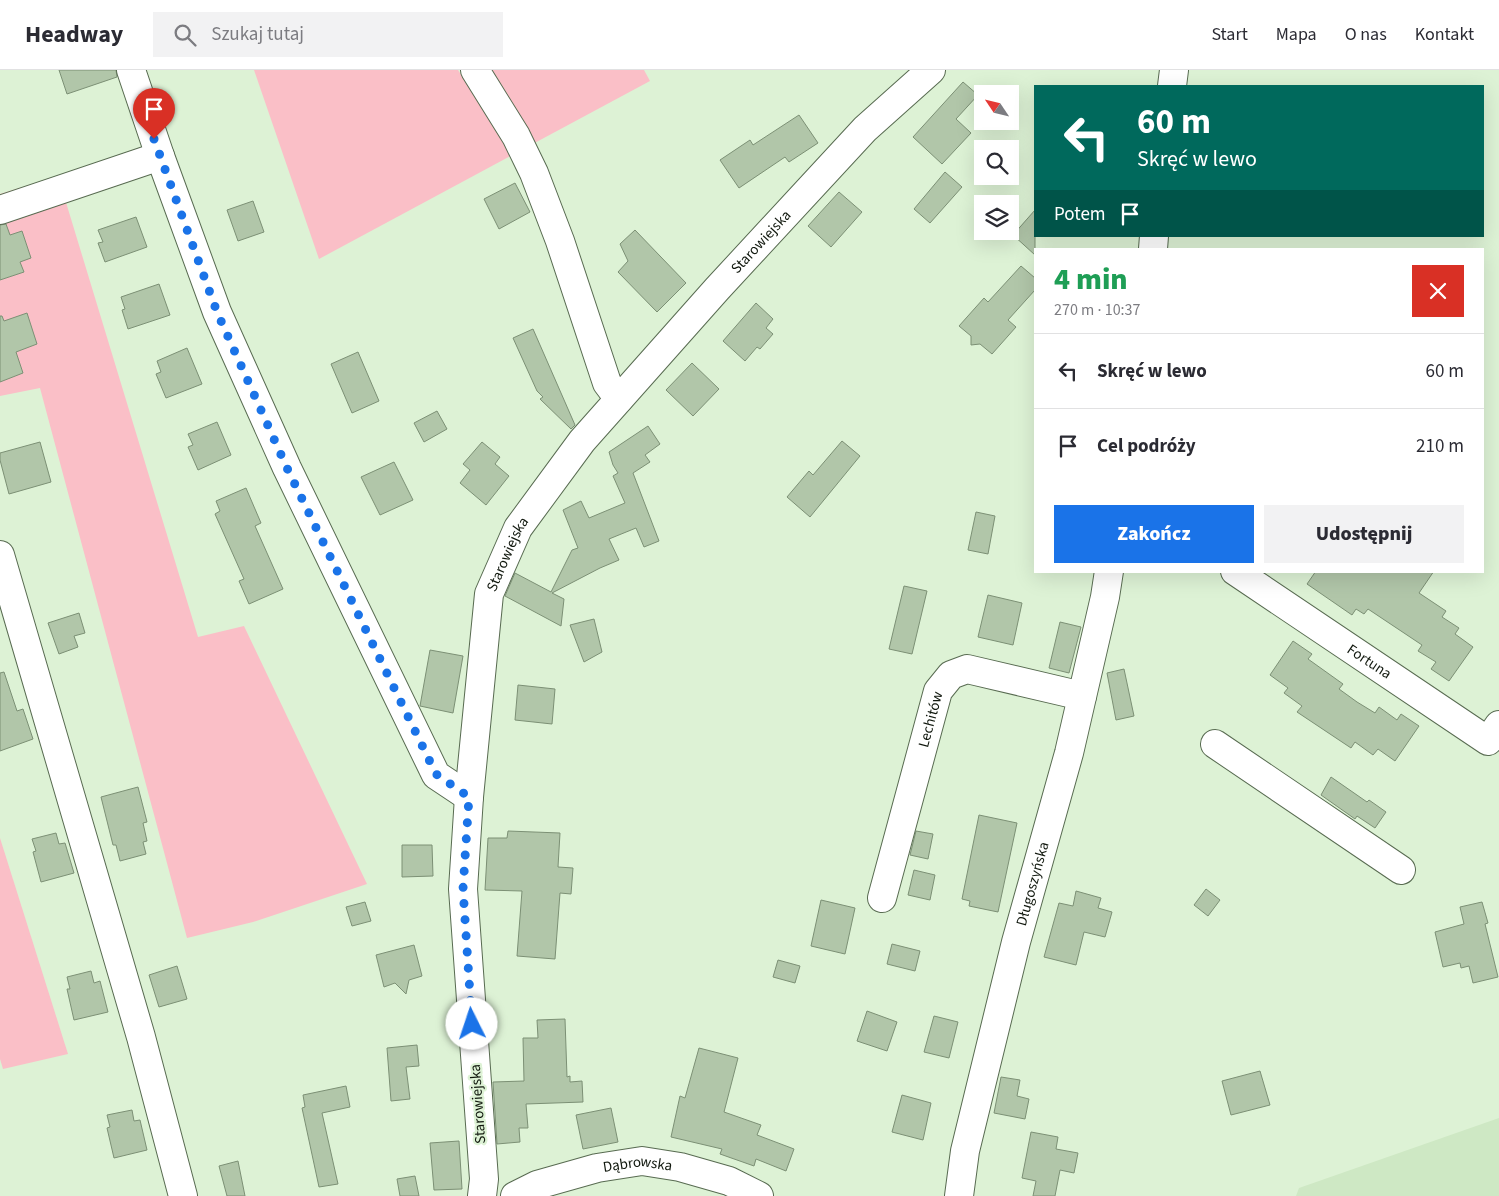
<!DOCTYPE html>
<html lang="pl">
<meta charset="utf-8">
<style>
body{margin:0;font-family:"Source Sans 3",sans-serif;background:#f2f2f3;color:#2b2b33;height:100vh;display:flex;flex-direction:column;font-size:19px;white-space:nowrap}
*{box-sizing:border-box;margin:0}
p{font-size:16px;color:#7c7c81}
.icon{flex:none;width:28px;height:28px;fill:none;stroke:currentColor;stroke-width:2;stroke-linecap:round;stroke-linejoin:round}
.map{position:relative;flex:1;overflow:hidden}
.details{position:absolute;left:1034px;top:178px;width:450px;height:325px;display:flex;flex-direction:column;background:#fff;border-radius:0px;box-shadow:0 5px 20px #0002}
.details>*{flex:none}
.top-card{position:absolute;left:1034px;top:15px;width:450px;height:152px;border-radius:0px;box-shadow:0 5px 20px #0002;background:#00695c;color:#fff;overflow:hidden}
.needle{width:32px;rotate:305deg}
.tools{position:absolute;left:974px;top:15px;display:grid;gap:10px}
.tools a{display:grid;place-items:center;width:45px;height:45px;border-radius:0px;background:#fff;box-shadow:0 5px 20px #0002;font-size:25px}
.pin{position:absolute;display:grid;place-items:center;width:42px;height:42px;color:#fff;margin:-51px -21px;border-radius:50% 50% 50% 0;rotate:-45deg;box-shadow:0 0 5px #0007}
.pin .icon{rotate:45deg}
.me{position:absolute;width:55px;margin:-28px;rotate:356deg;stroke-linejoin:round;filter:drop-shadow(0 0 4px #0008)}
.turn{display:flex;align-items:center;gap:18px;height:105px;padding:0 20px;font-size:22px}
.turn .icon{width:65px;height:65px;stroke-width:2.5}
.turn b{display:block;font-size:35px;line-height:42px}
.then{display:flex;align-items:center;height:48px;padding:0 20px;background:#0003;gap:10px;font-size:19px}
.round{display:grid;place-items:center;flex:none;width:52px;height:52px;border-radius:0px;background:#f2f2f3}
.head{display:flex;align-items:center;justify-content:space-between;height:85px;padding:0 20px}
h1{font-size:30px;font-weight:800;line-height:38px;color:#1e9e55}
.cta{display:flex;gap:10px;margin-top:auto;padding:10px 20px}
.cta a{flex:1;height:58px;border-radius:0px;background:#1a73e8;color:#fff;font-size:20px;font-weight:800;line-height:58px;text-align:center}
.cta a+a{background:#f2f2f3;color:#2b2b33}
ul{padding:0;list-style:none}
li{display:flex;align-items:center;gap:15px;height:75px;padding:0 20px;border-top:1px solid #e1e1e2}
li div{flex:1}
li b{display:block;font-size:19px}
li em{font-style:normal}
header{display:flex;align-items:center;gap:30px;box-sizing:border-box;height:70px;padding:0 25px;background:#fff;border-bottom:1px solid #e1e1e2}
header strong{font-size:24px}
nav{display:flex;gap:28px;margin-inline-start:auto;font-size:18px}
.search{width:350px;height:45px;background:#f2f2f3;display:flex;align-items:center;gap:12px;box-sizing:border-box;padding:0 18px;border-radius:0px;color:#7c7c81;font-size:19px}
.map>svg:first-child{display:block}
</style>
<header>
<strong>Headway</strong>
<div class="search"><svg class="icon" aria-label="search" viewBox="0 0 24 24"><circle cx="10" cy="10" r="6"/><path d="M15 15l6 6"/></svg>Szukaj tutaj</div>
<nav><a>Start</a><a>Mapa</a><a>O nas</a><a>Kontakt</a></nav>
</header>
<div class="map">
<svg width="1499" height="1126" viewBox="0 0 1499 1126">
<rect width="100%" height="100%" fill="#ddf2d5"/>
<polygon fill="#cee8c4" points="1499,1048 1499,1126 1296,1126 1299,1118"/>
<g fill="#fabfc7">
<polygon points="254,0 458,0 514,84 319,189"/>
<polygon points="489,0 644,0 650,11 529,76"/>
<polygon points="58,106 198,567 244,556 367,814 253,852 187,868 40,318 0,326 0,124"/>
<polygon points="0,768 68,984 3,999 0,989"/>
</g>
<g fill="#b1c6a9" stroke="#7c9075">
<polygon points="59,0 116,0 117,7 67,24"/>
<polygon points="963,12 978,25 956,49 971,63 942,94 913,67"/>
<polygon points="799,45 818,73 789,92 785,87 739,118 720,90 750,70 753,75"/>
<polygon points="945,102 962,117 930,153 914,139"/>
<polygon points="515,113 530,142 499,159 484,129"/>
<polygon points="839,122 862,142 831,177 808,156"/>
<polygon points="253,131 264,162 238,171 227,140"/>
<polygon points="1035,140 1035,185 1013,165"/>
<polygon points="136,147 147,177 105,192 98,173 103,172 98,160"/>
<polygon points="6,154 10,165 22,161 31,188 20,192 24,202 0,210 0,155"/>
<polygon points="635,160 686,213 657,242 618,202 628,191 620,174"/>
<polygon points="1021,196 1035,208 1035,220 1008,250 1016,257 992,284 980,274 971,275 971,266 959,256 984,228 988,232"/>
<polygon points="159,214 170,245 128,259 122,240 125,239 121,227"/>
<polygon points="756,233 773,249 766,258 773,264 760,279 757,277 745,291 723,271"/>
<polygon points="27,243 37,274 16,282 23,303 0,312 0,246 2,246 4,251"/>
<polygon points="533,259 575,355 571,359 540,329 543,327 537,321 513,268"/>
<polygon points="187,278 202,314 166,328 156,304 161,302 157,291"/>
<polygon points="358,282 379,331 352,343 331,294"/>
<polygon points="692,293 719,319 693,346 666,320"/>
<polygon points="437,341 447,359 424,372 414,353"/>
<polygon points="217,352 231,385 198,400 188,377 193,375 188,364"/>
<polygon points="648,356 660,374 645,385 650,392 633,403 659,471 644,477 636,458 609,469 619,490 600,498 552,523 564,529 561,556 505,526 515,503 551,522 572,480 578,478 563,440 581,431 589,448 625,433 613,406 618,403 613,395 609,382"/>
<polygon points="842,371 860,386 810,447 787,427 809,401 813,405"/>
<polygon points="40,372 51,412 9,424 0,390 0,383"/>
<polygon points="482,372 500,387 495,394 509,406 486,435 460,413 470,400 463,394"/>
<polygon points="394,392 413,430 380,445 361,407"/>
<polygon points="246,418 261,453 255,456 283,519 249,534 239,511 244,509 215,444 220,441 216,431"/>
<polygon points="976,442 995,446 988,484 968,480"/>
<polygon points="1316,501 1434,501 1419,523 1446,541 1442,547 1459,558 1455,564 1473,577 1449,611 1431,599 1436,592 1418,581 1422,575 1368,539 1364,544 1356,539 1352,545 1307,514"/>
<polygon points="904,516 927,521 912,584 889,579"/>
<polygon points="988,525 1022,533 1013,575 978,567"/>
<polygon points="79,543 85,563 74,566 78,577 59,584 48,553"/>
<polygon points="594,549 602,582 584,592 570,555"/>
<polygon points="1060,552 1081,557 1069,603 1049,598"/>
<polygon points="1293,571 1312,584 1308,589 1343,614 1339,619 1357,632 1375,643 1379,637 1397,650 1401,644 1419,656 1395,691 1378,679 1373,685 1355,672 1351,678 1297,642 1302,636 1284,623 1288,618 1270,605"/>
<polygon points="430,580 463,586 453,643 420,636"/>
<polygon points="1124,599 1134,646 1116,650 1107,603"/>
<polygon points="4,602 17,641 23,639 33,669 0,681 0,603"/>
<polygon points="518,615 555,619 552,654 515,650"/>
<polygon points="1331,707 1367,732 1369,730 1386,742 1375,758 1357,746 1355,749 1321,725"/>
<polygon points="138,717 147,752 143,753 147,771 143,772 146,784 120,791 116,775 113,775 101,727"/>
<polygon points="979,745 1017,753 998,842 969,836 970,831 962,829"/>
<polygon points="508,761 560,763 558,797 573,798 571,824 560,823 555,889 517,886 522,821 485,820 488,768 507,768"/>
<polygon points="916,761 933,764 928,789 910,785"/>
<polygon points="56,763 59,774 65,773 74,803 41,812 33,782 36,781 32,769"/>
<polygon points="402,775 432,775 433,806 402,807"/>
<polygon points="914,800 935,805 930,830 908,825"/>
<polygon points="1206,819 1220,830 1208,846 1194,835"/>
<polygon points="1076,821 1101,828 1098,838 1112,842 1105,867 1084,862 1076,895 1044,887 1059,833 1073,836"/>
<polygon points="821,830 855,838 845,884 811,876"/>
<polygon points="365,832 371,851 352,856 346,837"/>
<polygon points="1482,832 1488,853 1485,854 1498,907 1473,913 1469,896 1461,898 1460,893 1443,897 1435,862 1464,854 1460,837"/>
<polygon points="892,874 920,881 915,901 887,894"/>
<polygon points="414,875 422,906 409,910 406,924 395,913 384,917 376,885"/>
<polygon points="778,890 800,896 795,913 773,907"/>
<polygon points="177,896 187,929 159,937 149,905"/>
<polygon points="91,901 94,913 100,911 108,942 74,950 67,919 70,919 67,907"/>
<polygon points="867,941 897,952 887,981 857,971"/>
<polygon points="934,946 958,952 949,988 924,982"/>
<polygon points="565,949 567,1007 570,1006 570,1012 582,1011 583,1032 526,1034 528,1058 519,1058 520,1072 497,1074 493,1012 524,1011 523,968 538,968 537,950"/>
<polygon points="417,975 419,996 406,997 410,1029 391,1031 387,978"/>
<polygon points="699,978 738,988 724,1042 761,1055 757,1065 794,1079 786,1101 756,1089 754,1096 720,1084 722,1079 671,1067 680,1026 685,1028"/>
<polygon points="1260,1001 1270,1035 1231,1045 1222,1011"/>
<polygon points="1001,1007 1020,1010 1017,1026 1029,1029 1025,1049 994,1043"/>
<polygon points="346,1016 350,1037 322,1043 338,1114 319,1117 302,1038 305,1037 303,1025"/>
<polygon points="902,1025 931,1033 923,1070 892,1062"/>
<polygon points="611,1038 618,1072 583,1079 576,1045"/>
<polygon points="132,1040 134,1051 140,1050 147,1080 114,1088 107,1058 110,1057 107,1045"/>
<polygon points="1031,1062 1058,1067 1056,1079 1078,1083 1074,1103 1060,1100 1055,1126 1033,1126 1036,1111 1022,1108"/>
<polygon points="459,1071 462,1119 434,1120 430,1073"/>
<polygon points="238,1091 245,1126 227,1126 219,1096"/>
<polygon points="415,1106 419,1126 400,1126 397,1109"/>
</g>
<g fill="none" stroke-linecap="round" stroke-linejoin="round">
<defs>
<g id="minor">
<polyline points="131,0 160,86 217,242 287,398 436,705 469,727"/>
<polyline points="475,0 516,66 534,103 560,171 607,313 619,329"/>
<polyline points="1172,16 1174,0"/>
<polyline points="0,140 160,86"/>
<polyline points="1153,179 1154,166"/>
<polyline points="0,485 141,967 183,1126"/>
<path id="s1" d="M1235,501L1488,671L1499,655"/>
<polyline points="1215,674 1401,800"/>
<path id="s2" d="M882,828L938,621L951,605L967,599L1082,626"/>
<path id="s3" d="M482,1126L484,1109L463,819L469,727L489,524L518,458L582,371L717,219L865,59L931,0"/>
<path id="s4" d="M515,1126L537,1115L597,1098L642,1091L680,1097L729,1111L759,1126"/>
<path id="s5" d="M959,1126L965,1081L1016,872L1069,683L1105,527L1109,501"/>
</g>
</defs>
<use href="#minor" stroke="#586b51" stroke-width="30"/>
<use href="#minor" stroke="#fff" stroke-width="28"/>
</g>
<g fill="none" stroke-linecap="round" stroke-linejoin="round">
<polyline stroke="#1a73e8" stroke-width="9" stroke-dasharray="0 16.2" points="154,69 217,242 287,398 436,704 469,727 463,819 472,954"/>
</g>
<g text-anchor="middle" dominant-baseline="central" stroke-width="4.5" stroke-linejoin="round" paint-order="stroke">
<g font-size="15" fill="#11180e" stroke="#ddf2d5">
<text stroke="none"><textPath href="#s3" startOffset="1052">Starowiejska</textPath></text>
<text stroke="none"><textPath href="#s3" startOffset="648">Starowiejska</textPath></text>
<text stroke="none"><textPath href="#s1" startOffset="162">Fortuna</textPath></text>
<text stroke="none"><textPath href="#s2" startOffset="185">Lechitów</textPath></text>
<text stroke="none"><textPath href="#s5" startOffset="321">Długoszyńska</textPath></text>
<text transform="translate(478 1034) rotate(-94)">Starowiejska</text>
<text stroke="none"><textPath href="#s4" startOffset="128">Dąbrowska</textPath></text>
</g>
</g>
</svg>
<div class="tools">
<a><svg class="needle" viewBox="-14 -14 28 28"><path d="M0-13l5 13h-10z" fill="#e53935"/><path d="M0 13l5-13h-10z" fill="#7c7c81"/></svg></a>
<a><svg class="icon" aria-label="search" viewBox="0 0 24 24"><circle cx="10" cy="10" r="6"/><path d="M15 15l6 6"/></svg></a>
<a><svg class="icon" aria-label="layers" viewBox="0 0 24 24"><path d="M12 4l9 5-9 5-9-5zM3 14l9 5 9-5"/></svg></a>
</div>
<div class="pin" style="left:154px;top:69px;background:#d93025"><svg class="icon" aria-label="arrive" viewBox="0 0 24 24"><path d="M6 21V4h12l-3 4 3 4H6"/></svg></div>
<svg class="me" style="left:472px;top:954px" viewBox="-20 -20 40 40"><circle r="19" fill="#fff"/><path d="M0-13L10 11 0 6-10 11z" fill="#1a73e8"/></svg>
<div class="top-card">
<div class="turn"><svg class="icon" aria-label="left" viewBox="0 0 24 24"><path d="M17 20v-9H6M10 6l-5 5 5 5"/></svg><div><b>60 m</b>Skręć w lewo</div></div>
<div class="then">Potem<svg class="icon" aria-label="arrive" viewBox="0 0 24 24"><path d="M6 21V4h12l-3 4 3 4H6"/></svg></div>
</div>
<section class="details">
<div class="head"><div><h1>4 min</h1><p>270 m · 10:37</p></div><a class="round" style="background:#d93025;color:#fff"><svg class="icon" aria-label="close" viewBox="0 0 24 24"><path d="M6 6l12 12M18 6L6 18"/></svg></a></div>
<ul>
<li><svg class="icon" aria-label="left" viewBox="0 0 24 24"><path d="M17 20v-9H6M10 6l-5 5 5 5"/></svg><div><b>Skręć w lewo</b></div><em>60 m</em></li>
<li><svg class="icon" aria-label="arrive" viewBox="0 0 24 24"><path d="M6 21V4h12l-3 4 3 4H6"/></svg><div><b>Cel podróży</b></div><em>210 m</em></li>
</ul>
<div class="cta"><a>Zakończ</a><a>Udostępnij</a></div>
</section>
</div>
